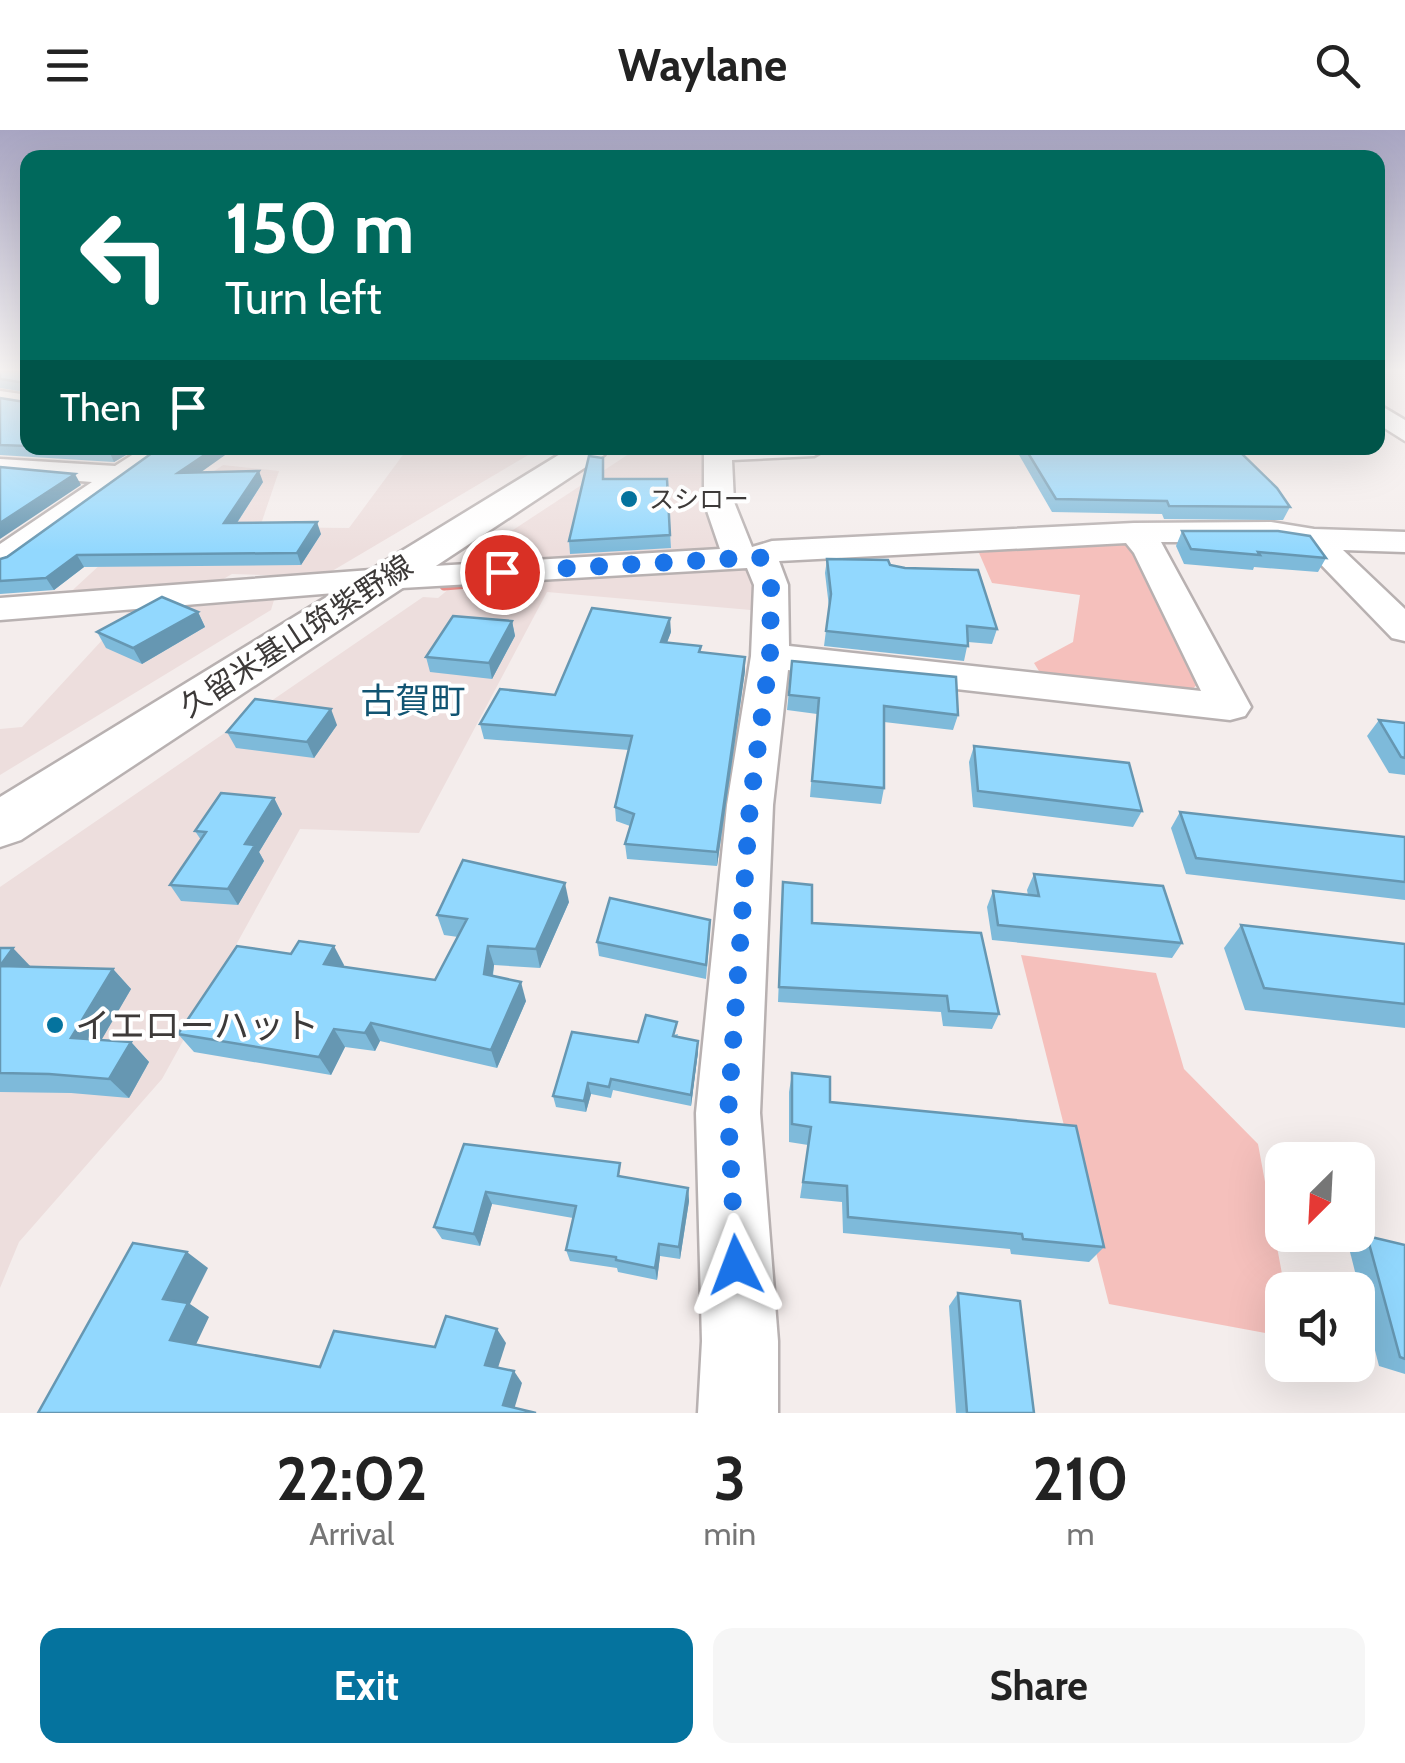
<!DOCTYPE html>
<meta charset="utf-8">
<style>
body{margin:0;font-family:Cabin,"Noto Sans JP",sans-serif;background:#f6f6f6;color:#222;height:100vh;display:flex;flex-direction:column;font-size:38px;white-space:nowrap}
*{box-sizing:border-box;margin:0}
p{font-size:32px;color:#767676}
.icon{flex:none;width:55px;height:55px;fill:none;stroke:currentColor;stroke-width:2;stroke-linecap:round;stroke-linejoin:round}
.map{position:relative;height:1283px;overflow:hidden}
.side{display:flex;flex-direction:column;background:#fff;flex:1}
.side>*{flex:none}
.top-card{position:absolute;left:20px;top:20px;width:1365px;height:305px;border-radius:20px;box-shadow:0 10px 40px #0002;background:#00695c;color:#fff;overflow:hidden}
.needle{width:65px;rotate:204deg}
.tools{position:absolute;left:1265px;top:1012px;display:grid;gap:20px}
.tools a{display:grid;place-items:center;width:110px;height:110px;border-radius:20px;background:#fff;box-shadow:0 10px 40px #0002;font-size:50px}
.pin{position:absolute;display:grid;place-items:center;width:85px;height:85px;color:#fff;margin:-42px;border:5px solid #fff;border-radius:50%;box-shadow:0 2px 10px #0007}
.me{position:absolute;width:110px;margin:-55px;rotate:357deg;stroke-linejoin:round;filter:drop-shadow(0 0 8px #0008)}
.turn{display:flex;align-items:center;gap:35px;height:210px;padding:0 40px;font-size:45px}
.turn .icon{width:130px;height:130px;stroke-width:2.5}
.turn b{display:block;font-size:70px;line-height:85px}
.then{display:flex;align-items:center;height:95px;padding:0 40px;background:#0003;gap:20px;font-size:38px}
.eta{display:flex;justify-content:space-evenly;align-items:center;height:170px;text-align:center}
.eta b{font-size:60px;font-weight:700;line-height:70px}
.primary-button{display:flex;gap:20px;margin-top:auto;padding:20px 40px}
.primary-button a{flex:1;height:115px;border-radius:20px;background:#05739e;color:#fff;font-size:40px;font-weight:700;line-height:115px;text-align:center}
.primary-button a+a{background:#f6f6f6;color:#222}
header{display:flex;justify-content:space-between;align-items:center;height:130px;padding:0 40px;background:#fff;font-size:45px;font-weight:700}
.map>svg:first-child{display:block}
</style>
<header><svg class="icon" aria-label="menu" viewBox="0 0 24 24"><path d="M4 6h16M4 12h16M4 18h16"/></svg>Waylane<svg class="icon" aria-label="search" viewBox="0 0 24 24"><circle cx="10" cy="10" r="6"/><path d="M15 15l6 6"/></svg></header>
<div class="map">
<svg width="1405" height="1283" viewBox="0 0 1405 1283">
<rect width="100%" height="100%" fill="#f4edec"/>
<g fill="#eddedd">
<polygon points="408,318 533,318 535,321 322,447 232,444 211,456 63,469 167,373 223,335 279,341 260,397 349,398"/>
<polygon points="638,318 710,318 712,379 729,421 471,439 493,413"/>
<polygon points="751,438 762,481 547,462 419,703 300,699 162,949 19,1112 0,1158 0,757 423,467 438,468 450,458"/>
<polygon points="274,470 271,480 0,645 0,599 22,597 128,482"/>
</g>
<g fill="#f5c0bc">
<polygon points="1126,412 1201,550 1192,560 1042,546 1034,533 1073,512 1080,465 992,453 976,416"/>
<polygon points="1021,825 1156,843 1184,939 1258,1014 1285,1160 1282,1206 1109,1174"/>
</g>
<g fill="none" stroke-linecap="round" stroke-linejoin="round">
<polyline stroke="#e98f8a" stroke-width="9" points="444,456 469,454"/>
<defs>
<g id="minor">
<polygon points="0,261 28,265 28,279 0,275"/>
<polygon points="1378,274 1405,290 1405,311 1378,294"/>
<polygon points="143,318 174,318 12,436 0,439 0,414 92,352 0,345 0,329 115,336"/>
<path d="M704,318H828L814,326L732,330L734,372L752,417L772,411L1134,393L1271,392L1314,399L1405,402V422L1343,420L1405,479V511L1392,508L1304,417L1271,412H1161L1251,577L1245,586L1230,590L788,540L773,675L760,983L778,1211V1283H698L702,1211L696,983L727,675L751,526L754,455L747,438L384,459L0,490V468L384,439L720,419L704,372ZM1126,413L1134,423L1201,561L789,516L788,455L779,431Z"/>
</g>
<polygon id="primary" points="570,318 609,318 604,325 21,710 0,717 0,667"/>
</defs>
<use href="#minor" stroke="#b8b1b1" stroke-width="5"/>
<use href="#primary" stroke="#b8b1b1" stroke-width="5"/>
<use href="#minor" fill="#fff" fill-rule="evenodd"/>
<use href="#primary" fill="#fff" fill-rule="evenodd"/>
</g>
<g fill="#7ebada">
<polygon points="0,241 28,241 28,318 138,318 114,332 0,325 0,268 25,272 25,262 0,258"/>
<polygon points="1015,318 1236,318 1290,377 1283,390 1164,389 1162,384 1052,382"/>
<polygon points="604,340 604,349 667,349 671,418 570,424 569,411"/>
<polygon points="200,343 263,352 237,393 321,404 301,435 84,437 54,460 0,464 0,429"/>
<polygon points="1182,401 1326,428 1318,442 1254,437 1253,440 1184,434 1176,416"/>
<polygon points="827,429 890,435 997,499 992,514 968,512 964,531 824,516 829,477 825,443"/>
<polygon points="198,482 205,497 142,534 106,518 97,502"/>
<polygon points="512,491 515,506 492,549 430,542 426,527"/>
<polygon points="671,502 667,512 701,522 745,541 717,736 627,729 625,714 630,696 616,691 615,677 629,620 484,609 480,594 555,565"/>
<polygon points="792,531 958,585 953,600 884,592 884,658 881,674 810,667 817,584 787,580"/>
<polygon points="1379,590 1405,593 1405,645 1389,643 1367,606"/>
<polygon points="337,595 314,628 236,618 227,602"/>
<polygon points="974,616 1142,681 1133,697 973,677 969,632"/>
<polygon points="274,668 282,684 259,722 264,731 238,775 181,771 170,755 201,710 195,701"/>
<polygon points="1180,682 1405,707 1405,770 1186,744 1171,698"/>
<polygon points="1034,744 1182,813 1172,828 992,810 987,777 993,761 1028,765 1027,760"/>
<polygon points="783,752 812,793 999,884 992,899 943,896 941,882 778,872"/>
<polygon points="569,772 540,838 494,835 493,846 526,871 497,938 380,911 375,921 345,917 331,945 194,922 178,904 291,824 344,835 343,837 435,850 458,807 444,805 437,785"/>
<polygon points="1241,795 1405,814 1405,898 1245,880 1224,818"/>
<polygon points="710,803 706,849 599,826 597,812"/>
<polygon points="0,818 31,837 113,839 131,859 101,910 131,912 149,932 129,968 71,963 0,962"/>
<polygon points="678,904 677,907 698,922 691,976 613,960 611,968 591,964 586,982 556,977 553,966 638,912"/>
<polygon points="792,943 830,972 1104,1117 1089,1132 1011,1124 1010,1119 843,1103 842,1072 800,1068 808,1015 789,1012 789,962"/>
<polygon points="464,1014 622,1046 688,1058 689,1071 680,1129 660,1126 657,1150 618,1142 617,1138 570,1131 566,1120 573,1088 492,1074 480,1116 442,1109 434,1097"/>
<polygon points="1367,1106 1405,1115 1405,1244 1379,1236 1349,1118"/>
<polygon points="958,1163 1034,1283 956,1283 949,1176"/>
</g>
<g fill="#6697b2">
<polygon points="115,318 138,318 114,332 109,321"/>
<polygon points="215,318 235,318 183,355 178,343"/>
<polygon points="259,341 263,352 229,405 224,393"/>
<polygon points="75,344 81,355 0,409 0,393"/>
<polygon points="317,392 321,404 301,435 297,423"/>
<polygon points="77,425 84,437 54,460 46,448"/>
<polygon points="198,482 205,497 142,534 133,518"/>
<polygon points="670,488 671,502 662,526 661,512"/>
<polygon points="512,491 515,506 492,549 489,533"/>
<polygon points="745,527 745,541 717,736 717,722"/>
<polygon points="331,579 337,595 314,628 307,612"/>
<polygon points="274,668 282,684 259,722 264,731 238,775 228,759 245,714"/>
<polygon points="565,753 569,772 540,838 536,819"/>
<polygon points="334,816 344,835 334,853 324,834"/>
<polygon points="488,816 494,835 490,863 484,844"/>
<polygon points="13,818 33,839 0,836"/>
<polygon points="113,839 131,859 91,928 71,908"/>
<polygon points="521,852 526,871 497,938 491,920"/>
<polygon points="371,893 380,911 375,921 365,903"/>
<polygon points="334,899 345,917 331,945 319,927"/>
<polygon points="698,911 698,922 691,976 691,965"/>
<polygon points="131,912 149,932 129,968 109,949"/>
<polygon points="588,953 591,964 586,982 584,971"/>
<polygon points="688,1058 689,1071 680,1129 679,1117"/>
<polygon points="486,1062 492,1074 480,1116 474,1104"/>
<polygon points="659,1114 660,1126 657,1150 655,1138"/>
<polygon points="187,1122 208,1138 190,1174 209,1187 192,1223 170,1210 163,1169"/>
<polygon points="497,1199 506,1213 495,1247 485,1235"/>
<polygon points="514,1241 522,1253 513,1283 503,1275"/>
</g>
<g fill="#92d8fe" stroke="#6697b2" stroke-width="2.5">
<polygon points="0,241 28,241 28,316 0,315 0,268 25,272 26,253 0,249"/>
<polygon points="45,318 115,318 109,321"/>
<polygon points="159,318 215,318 178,343 259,341 224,393 317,392 297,423 77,425 46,448 0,451 0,429 7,427"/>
<polygon points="1025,318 1236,318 1277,358 1290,377 1169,376 1167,371 1056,369"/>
<polygon points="589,326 603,328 603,349 667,349 670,405 569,411"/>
<polygon points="0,337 75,344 0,393"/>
<polygon points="1182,401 1278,401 1310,406 1326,428 1258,422 1260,425 1191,419"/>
<polygon points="827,429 888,430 890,435 905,438 978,440 997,499 967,496 968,516 826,501 831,464"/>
<polygon points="162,467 198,482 133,518 97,502"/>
<polygon points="592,478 670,488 661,512 701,516 699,522 745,527 717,722 625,714 634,684 615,677 632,606 480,594 500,559 555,565"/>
<polygon points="453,486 512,491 489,533 426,527"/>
<polygon points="792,531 956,547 958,585 884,576 884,658 812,651 819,568 789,565"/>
<polygon points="255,569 331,579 307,612 227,602"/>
<polygon points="1379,590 1405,593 1405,628 1401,627"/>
<polygon points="974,616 1129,633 1142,681 978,661"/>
<polygon points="221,663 274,668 245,714 255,715 228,759 170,755 206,702 195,701"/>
<polygon points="1180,682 1405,707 1405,752 1196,728"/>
<polygon points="463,730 565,753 536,819 488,816 484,844 521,852 491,920 371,893 365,903 334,899 319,927 178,904 237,816 291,824 299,811 334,816 324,834 435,850 467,789 437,785"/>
<polygon points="1034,744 1163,756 1182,813 998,795 993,761 1039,766"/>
<polygon points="783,752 812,755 812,793 981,803 999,884 949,881 947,866 779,857"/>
<polygon points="610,768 710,790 706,835 597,812"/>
<polygon points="1241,795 1405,814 1405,874 1264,858"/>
<polygon points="0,818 13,818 0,836 113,839 71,908 131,912 109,949 49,944 0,943"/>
<polygon points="646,885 677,892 673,906 698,911 691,965 611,949 609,957 588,953 584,971 553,966 572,902 638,912"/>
<polygon points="792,943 830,947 830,972 1076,996 1104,1117 1023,1109 1022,1104 848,1087 847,1056 803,1052 811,997 792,994"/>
<polygon points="464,1014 620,1033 618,1046 688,1058 679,1117 659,1114 655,1138 616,1130 616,1127 566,1120 576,1076 486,1062 474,1104 434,1097"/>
<polygon points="1367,1106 1405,1115 1405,1229 1400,1227"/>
<polygon points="133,1113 187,1122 163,1169 188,1173 170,1210 320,1237 334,1201 435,1217 446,1186 497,1199 485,1235 514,1241 503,1275 536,1283 38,1283"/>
<polygon points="958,1163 1020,1171 1034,1283 967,1283"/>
</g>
<linearGradient id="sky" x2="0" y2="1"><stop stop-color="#a8a5c2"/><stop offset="0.57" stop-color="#faf7f6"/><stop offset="1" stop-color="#faf7f6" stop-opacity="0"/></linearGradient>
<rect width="1405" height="421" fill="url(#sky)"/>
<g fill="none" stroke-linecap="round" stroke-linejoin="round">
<polyline stroke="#1a73e8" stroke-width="18" stroke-dasharray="0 32.4" points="502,442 760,427 771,455 770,526 750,675 728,983 736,1135"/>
</g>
<g fill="#05739e" stroke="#fff" stroke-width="4">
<circle cx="629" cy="369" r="10"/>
<circle cx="55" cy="895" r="10"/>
</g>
<g text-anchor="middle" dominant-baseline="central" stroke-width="8" stroke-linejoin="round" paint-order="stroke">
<g font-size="25" fill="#3d3a39" stroke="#fff" text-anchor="start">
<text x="649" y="369">スシロー</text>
</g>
<g font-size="30" fill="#3d3a39" stroke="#fff">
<text transform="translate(296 506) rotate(-33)">久留米基山筑紫野線</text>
</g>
<g font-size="35" fill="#115472" stroke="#fff">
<text x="413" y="570">古賀町</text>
</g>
<g font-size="35" fill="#3d3a39" stroke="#fff" text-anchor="start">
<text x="75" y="895">イエローハット</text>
</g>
</g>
</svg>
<div class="tools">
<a><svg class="needle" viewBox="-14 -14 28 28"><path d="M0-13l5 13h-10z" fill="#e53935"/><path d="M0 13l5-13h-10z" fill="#767676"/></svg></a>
<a><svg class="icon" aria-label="sound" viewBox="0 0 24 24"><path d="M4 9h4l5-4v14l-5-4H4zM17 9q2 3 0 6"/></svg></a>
</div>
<div class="pin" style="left:502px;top:442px;background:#d93025"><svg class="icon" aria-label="arrive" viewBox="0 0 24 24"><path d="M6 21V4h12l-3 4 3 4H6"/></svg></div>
<svg class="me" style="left:736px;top:1135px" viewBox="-20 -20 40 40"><path d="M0-17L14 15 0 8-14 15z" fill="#1a73e8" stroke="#fff" stroke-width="4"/></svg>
<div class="top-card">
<div class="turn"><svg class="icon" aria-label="left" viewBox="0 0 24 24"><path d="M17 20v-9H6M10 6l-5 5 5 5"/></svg><div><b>150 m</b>Turn left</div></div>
<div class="then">Then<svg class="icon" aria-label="arrive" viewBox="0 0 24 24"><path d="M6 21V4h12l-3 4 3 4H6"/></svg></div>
</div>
</div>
<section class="side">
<div class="eta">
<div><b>22:02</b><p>Arrival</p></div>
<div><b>3</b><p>min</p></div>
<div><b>210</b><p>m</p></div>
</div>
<div class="primary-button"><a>Exit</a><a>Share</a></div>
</section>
